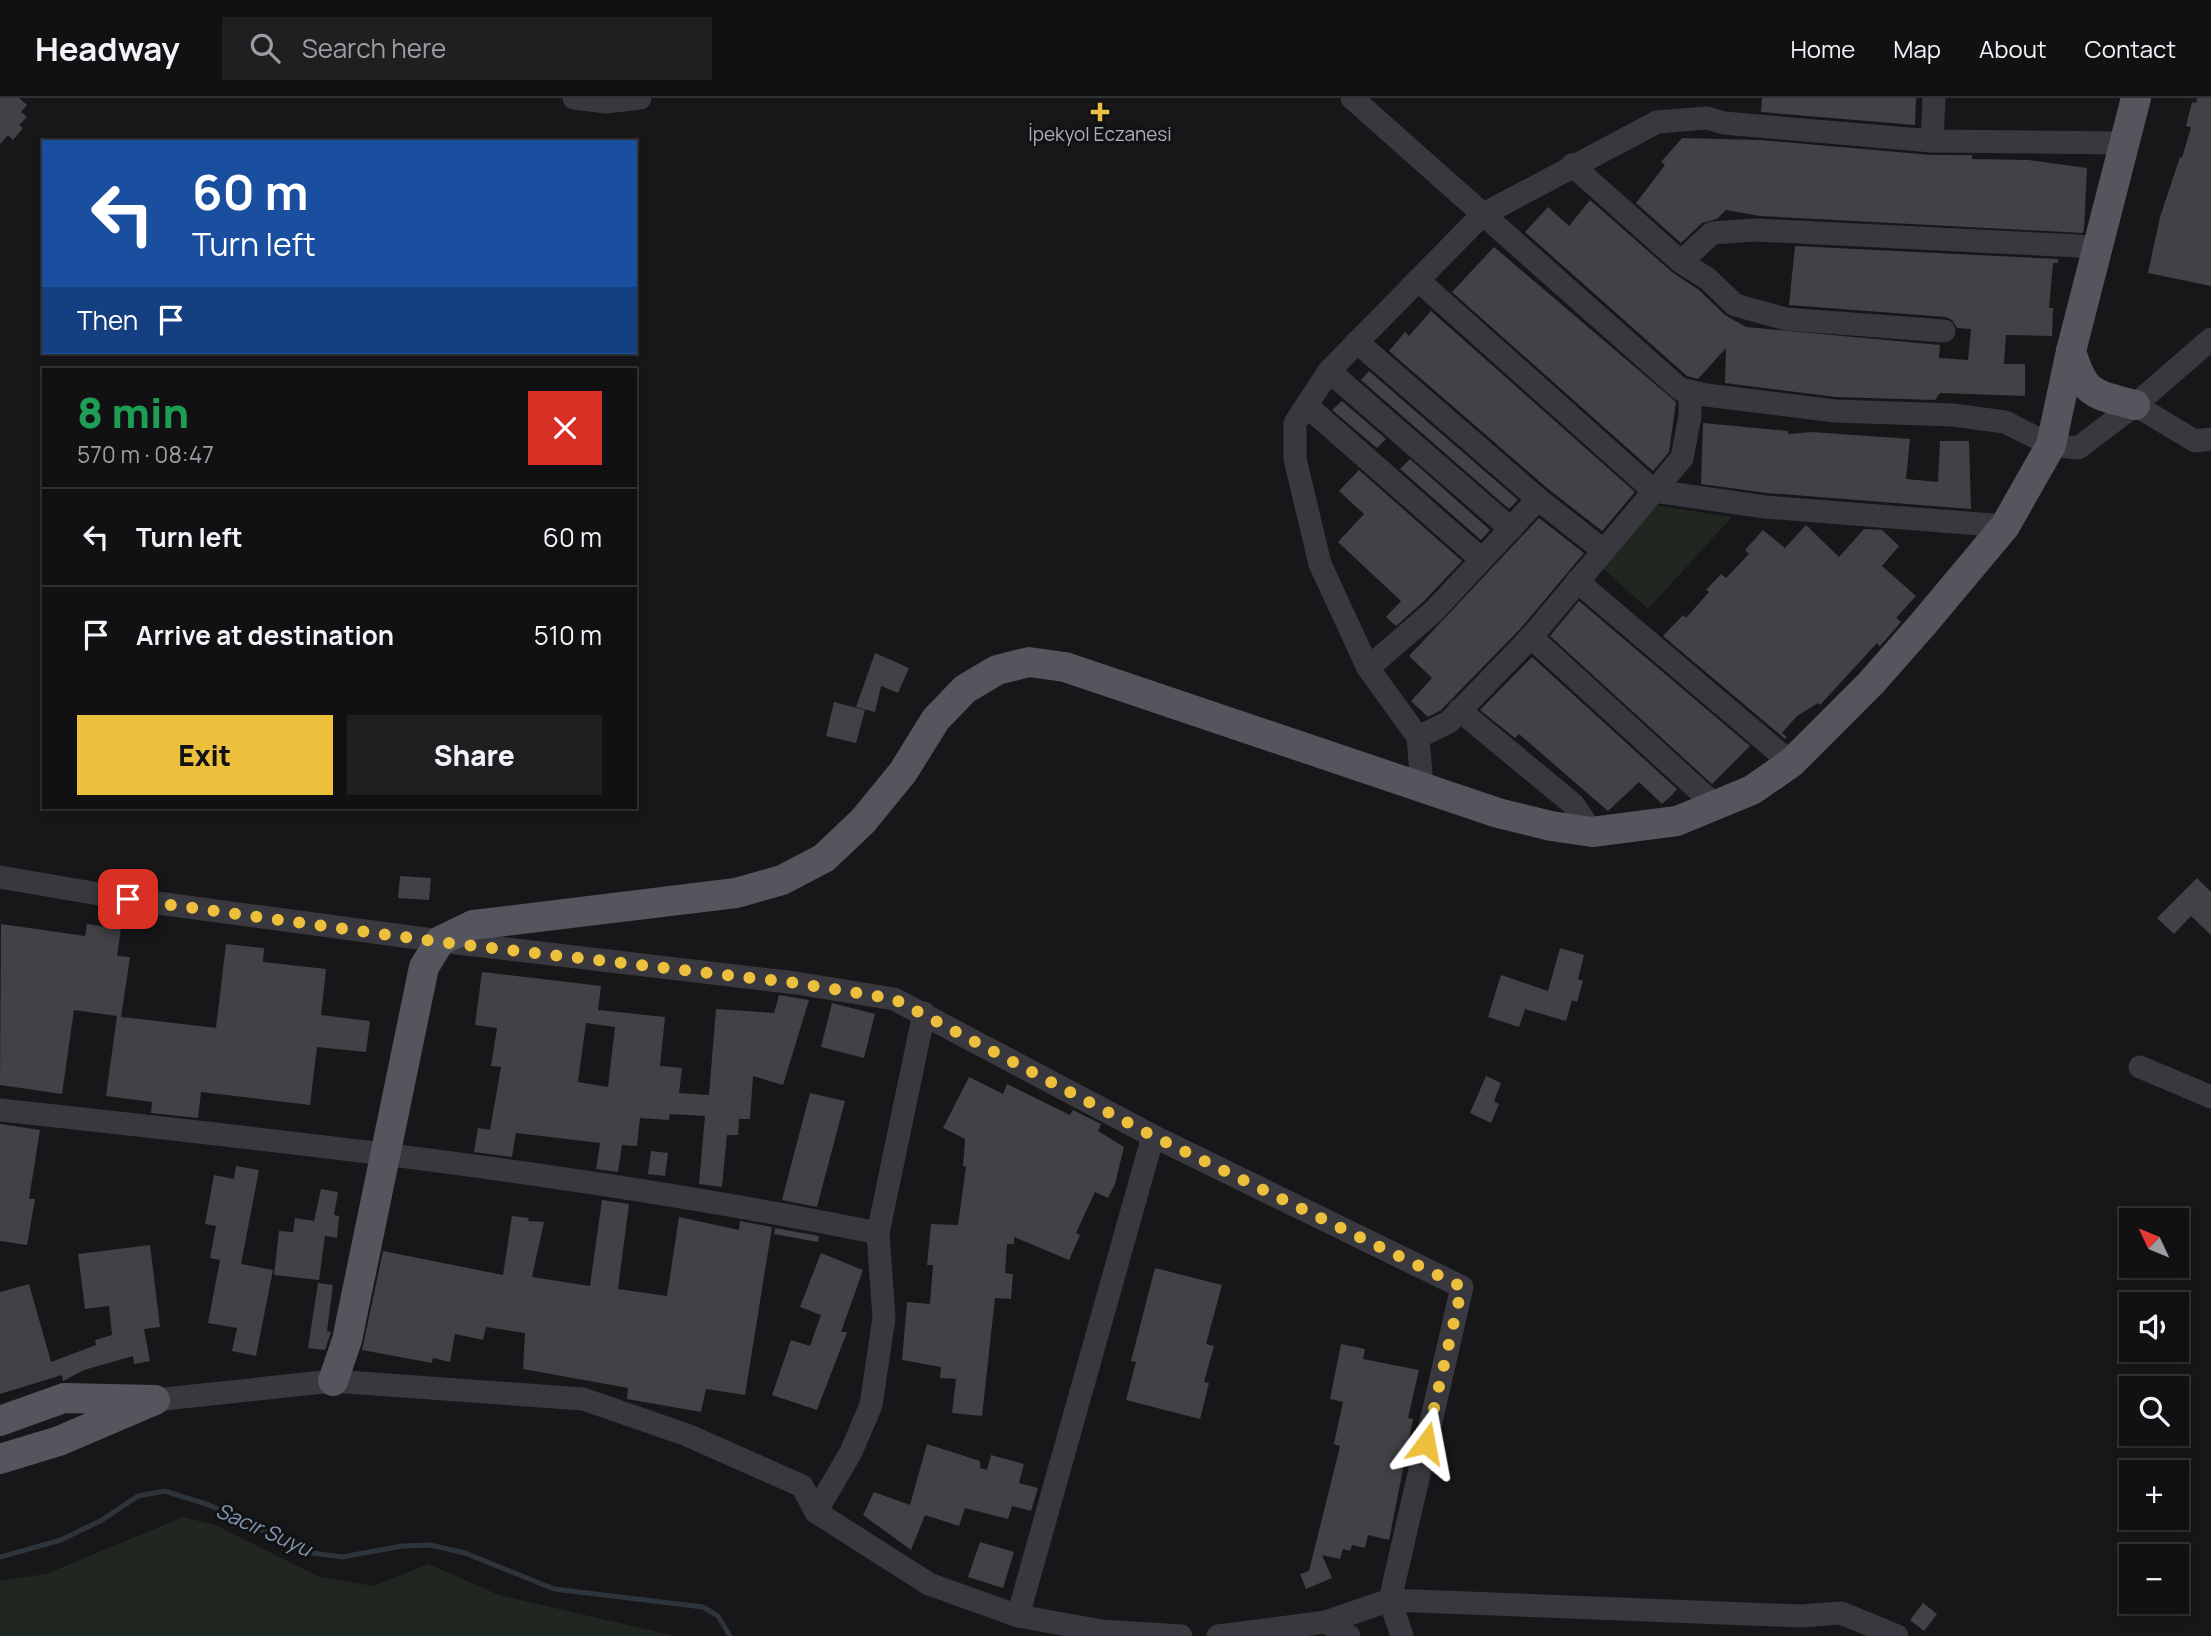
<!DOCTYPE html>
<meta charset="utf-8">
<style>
body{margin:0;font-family:Manrope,sans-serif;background:#1e1f21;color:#f1f3f6;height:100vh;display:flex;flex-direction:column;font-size:26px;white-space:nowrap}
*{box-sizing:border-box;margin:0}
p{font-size:23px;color:#9c9da0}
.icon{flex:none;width:38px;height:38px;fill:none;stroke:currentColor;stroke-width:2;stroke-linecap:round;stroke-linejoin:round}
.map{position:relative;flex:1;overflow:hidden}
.sheet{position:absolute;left:42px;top:270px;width:595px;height:441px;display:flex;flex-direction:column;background:#111113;border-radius:0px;box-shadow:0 4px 10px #0003,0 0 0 2px #303133}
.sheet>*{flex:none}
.hud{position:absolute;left:42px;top:42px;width:595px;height:214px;border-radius:0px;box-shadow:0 4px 10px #0003,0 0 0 2px #303133;background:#1a4fa0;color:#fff;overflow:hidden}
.needle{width:46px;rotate:314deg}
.controls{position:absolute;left:2119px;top:1110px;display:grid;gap:14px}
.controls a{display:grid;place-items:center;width:70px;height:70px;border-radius:0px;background:#111113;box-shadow:0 4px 10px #0003,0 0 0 2px #303133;font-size:35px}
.pin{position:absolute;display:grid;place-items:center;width:60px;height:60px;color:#fff;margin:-30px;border-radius:14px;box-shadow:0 4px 10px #0006}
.me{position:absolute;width:77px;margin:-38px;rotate:13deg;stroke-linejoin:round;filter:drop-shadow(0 0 5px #0008)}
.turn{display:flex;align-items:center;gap:24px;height:147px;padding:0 35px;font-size:32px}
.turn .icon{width:91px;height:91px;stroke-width:2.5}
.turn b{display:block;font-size:49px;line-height:60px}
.then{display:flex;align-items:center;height:66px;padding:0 35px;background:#0003;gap:14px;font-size:26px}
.round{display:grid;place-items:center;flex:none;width:74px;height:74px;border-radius:0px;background:#1e1f21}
.summary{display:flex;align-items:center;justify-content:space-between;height:119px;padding:0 35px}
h1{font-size:42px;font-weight:800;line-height:52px;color:#1e9e55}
.action{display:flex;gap:14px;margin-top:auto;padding:14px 35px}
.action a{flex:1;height:80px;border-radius:0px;background:#ecbf3c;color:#111;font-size:28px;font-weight:800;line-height:80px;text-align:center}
.action a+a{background:#1e1f21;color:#f1f3f6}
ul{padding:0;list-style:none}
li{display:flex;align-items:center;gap:21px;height:98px;padding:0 35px;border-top:2px solid #303133}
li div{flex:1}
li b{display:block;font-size:26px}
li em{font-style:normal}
header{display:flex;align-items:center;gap:42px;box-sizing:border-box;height:98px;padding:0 35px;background:#111113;border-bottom:2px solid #303133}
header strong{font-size:33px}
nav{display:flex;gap:38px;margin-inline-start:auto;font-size:24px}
.search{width:490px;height:63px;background:#1e1f21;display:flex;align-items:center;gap:18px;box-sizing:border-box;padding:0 24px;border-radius:0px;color:#9c9da0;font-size:26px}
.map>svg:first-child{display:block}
</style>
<header>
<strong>Headway</strong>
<div class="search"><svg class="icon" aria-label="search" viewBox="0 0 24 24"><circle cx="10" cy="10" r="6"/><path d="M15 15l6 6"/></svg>Search here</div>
<nav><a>Home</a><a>Map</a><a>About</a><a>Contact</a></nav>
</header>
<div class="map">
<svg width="2211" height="1538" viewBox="0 0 2211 1538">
<rect width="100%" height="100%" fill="#171719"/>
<g fill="#1f2720">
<polygon points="1653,407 1732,419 1648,511 1598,466"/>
<polygon points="183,1419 215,1427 320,1479 374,1488 428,1466 499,1497 675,1538 0,1538 0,1483 46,1476"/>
</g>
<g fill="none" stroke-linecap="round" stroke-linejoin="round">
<polyline stroke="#2d343c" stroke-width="5" points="0,1459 61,1442 102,1422 138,1398 165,1393 209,1407 312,1455 342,1459 402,1448 430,1447 465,1455 554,1491 703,1509 718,1518 730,1538"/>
</g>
<g fill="#414246" fill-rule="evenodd">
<polygon points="0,0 19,0 27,7 21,14 27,19 19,27 23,30 13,42 8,37 0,46"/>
<polygon points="1762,0 1916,0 1915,27 1761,14"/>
<polygon points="2197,0 2211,0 2211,188 2148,175 2160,119 2180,59 2182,60 2191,29 2186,28 2192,4 2196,5"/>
<polygon points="1682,40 1760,42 1931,57 1972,57 1972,61 2028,62 2087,70 2084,131 2083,135 1760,118 1726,112 1717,121 1702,125 1681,145 1636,105 1665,67 1661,64"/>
<polygon points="1590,102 1672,174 1699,192 1725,217 1746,229 1940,247 1939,260 1968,262 1971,231 1957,230 1952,222 1946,219 1789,207 1795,148 2058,161 2058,165 2053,165 2049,210 2053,210 2052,238 2006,237 2004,266 2025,266 2025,298 1940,295 1935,302 1836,299 1725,285 1726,250 1698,281 1687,278 1525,134 1548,109 1569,128"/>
<polygon points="1494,149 1676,304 1669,354 1653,373 1452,194"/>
<polygon points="1431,213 1635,394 1602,433 1547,390 1389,253 1405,234 1409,238"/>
<polygon points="1369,273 1518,402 1509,411 1361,282"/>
<polygon points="1342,303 1386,341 1377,350 1332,312"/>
<polygon points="1703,325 1788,333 1788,336 1812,334 1910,341 1906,381 1938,384 1940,343 1969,343 1971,411 1767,395 1701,386"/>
<polygon points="1410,361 1490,432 1481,442 1400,371"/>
<polygon points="1359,372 1462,463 1424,503 1396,528 1386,519 1401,503 1338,444 1364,416 1339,393"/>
<polygon points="1539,420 1584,455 1521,530 1441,612 1428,619 1411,603 1432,580 1409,558"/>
<polygon points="1806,427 1839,459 1864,431 1882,432 1899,448 1882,468 1916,498 1896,520 1901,524 1880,548 1877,545 1820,607 1818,605 1797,618 1782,635 1787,639 1785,641 1663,538 1683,517 1686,520 1709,494 1706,492 1721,476 1726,480 1749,456 1745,452 1763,432 1785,450"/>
<polygon points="1579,503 1750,648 1712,686 1550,538"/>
<polygon points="875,555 909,570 898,595 881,588 875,614 856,609"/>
<polygon points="1532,559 1677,691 1672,697 1662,706 1639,684 1608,713 1519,636 1515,640 1480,612"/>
<polygon points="834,604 865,612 856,645 826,638"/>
<polygon points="400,778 431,780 429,802 398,800"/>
<polygon points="2197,780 2211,794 2211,837 2191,818 2174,836 2157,820"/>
<polygon points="1,826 85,838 87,826 121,831 117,858 130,859 121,919 157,923 216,930 226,846 264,850 263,864 326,871 321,917 370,923 366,954 317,949 310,1007 201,994 198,1020 151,1015 152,1004 106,998 117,918 74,912 62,996 0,987"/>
<polygon points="1560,850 1584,857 1578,881 1583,883 1577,904 1572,902 1566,923 1525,911 1519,929 1488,919 1501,877 1548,893"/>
<path d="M482,874L601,888L598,912L665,919L660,968L682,970L679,995L709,997L716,911L774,915L779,897L809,902L783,987L753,978L750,1021H739L738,1037H727L722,1089L699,1086L705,1018L670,1016L669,1022L640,1020L637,1048L622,1047L618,1074L596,1071L600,1045L516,1035L512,1059L474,1054L478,1030L490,1032L501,969L491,968L497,930L475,927ZM586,925L615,929L608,989L578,984Z"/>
<polygon points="832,905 875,916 864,960 821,949"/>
<polygon points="1486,978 1501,985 1494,1003 1499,1006 1491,1025 1470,1015"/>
<polygon points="969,979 1003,996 1007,986 1070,1017 1073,1012 1101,1026 1098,1033 1124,1049 1115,1086 1108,1100 1095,1094 1076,1135 1080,1137 1069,1162 1014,1139 1014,1146 1007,1146 1005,1175 1013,1176 1011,1201 995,1200 982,1318 952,1315 956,1281 940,1280 941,1269 902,1262 907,1204 930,1206 933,1167 927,1167 931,1126 958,1127 966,1069 963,1068 965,1041 943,1030"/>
<polygon points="810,995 845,1003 817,1109 782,1102"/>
<polygon points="0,1026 40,1032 29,1101 35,1101 27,1147 0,1143"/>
<polygon points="651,1053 668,1055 665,1078 648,1076"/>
<polygon points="236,1068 259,1072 241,1166 273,1172 256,1258 232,1253 237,1230 208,1225 220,1162 210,1160 216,1128 205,1126 214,1077 234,1081"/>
<polygon points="321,1091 338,1094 334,1117 339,1118 337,1140 325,1138 319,1182 274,1177 279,1133 293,1134 295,1120 314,1123"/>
<polygon points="602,1102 629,1106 618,1191 667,1198 679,1119 739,1132 740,1123 772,1129 745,1297 706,1291 701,1314 627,1301 628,1290 523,1271 525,1235 486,1229 483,1242 455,1236 450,1264 433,1260 432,1265 362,1252 383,1153 503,1177 512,1118 529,1120 528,1123 544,1124 532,1179 590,1188"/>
<polygon points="775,1130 819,1138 818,1144 774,1136"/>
<polygon points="150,1147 160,1229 144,1231 150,1263 134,1266 133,1258 84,1272 63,1283 62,1277 0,1296 0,1194 29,1186 51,1264 96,1247 95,1242 112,1237 109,1208 85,1211 78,1156"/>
<polygon points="821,1155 863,1172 841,1234 847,1234 817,1312 772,1297 791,1242 810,1248 821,1217 800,1209"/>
<polygon points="1155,1170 1222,1187 1206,1246 1214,1248 1204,1284 1209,1285 1200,1321 1126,1302 1136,1264 1131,1263"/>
<polygon points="318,1185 333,1187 327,1233 331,1234 325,1252 308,1250"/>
<polygon points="1341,1246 1365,1251 1363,1261 1419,1272 1408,1320 1413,1321 1389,1442 1368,1437 1365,1450 1352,1447 1350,1453 1343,1451 1340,1461 1322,1457 1332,1480 1306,1491 1300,1476 1309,1473 1340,1348 1334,1346 1343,1304 1330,1301"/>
<polygon points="927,1346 980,1363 980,1370 987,1372 991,1357 1024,1366 1019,1385 1038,1390 1031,1413 1012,1408 1008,1421 965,1410 959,1428 925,1417 911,1452 863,1417 874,1394 910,1407"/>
<polygon points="980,1444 1014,1454 1003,1490 968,1479"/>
<polygon points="1923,1505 1937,1516 1924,1533 1910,1522"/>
</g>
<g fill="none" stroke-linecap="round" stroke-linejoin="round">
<g stroke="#38383e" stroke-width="23">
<polyline points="574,0 606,4 640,0"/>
<polyline points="1352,0 1680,291 1706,297 1835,313 1953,317 2005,324 2051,347 2078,350 2135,307 2211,241"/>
<polyline points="1932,43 1934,0"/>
<polyline points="1572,67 1681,164 1708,181 1735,207 1786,221 1944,233"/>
<polyline points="1681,164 1712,135 1756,132 2079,148 2098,151"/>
<polyline points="1418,182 1654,393 1765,409 2005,428"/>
<polyline points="1357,244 1538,401 1604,453"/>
<polyline points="1329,273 1511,431"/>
<polyline points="2135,307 2195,343 2211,341"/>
<polyline points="1307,308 1481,461"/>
<polyline points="1577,483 1791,665"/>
<polyline points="1531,539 1716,708"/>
<polyline points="1368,570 1434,513 1538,401"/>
<polyline points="1459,612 1573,706 1592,734"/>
<polyline points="1418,639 1449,624 1531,539 1682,360 1690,318 1690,293"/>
<polyline points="1422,689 1418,639 1368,570 1320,466 1295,361 1295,325 1329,273 1482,117 1657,24 1707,20 1724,25 1932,43 2123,45"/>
<polyline points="0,779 128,801 440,843 796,885 894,901 1153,1038 1462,1189 1390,1502 1402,1538"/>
<polyline points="2140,969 2211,999"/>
<path d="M0,1012C294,1044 588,1076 878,1135"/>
<polyline points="155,1302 333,1283 583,1301 687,1337 802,1388 816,1414 929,1486 1018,1518 1102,1533 1181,1538"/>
<polyline points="816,1414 851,1354 871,1307 884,1220 878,1135 924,915"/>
<polyline points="1018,1518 1153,1038"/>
<polyline points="1326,1524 1349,1538"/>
<polyline points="1218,1538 1326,1524 1390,1502 1801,1518 1841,1515 1897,1538"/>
</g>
<g stroke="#54555d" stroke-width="30">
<path d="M2071,253C2084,297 2093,296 2135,307"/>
<polyline points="333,1283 347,1242 424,869 440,843 473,827 736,795 782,782 824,760 863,723 903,674 936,621 965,591 997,572 1029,564 1065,569 1498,715 1551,728 1592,734 1677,723 1752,692 1791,665 1871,585 1923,526 2005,428 2051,347 2071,253 2136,0"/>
<polyline points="0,1323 64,1300 155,1302 59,1343 0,1361"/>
</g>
</g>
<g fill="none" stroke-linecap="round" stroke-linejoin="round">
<polyline stroke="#ecbf3c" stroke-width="12" stroke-dasharray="0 21.6" points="128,801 440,844 796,885 894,901 1153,1038 1462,1189 1426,1345"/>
</g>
<path fill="#ecbf3c" stroke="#121214" stroke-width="2.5" d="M1096.5 3.5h7v7h7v7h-7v7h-7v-7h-7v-7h7z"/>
<g text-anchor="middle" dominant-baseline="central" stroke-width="6" stroke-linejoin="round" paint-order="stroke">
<g font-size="19" fill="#a9adb8" stroke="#121214">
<text x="1100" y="36">İpekyol Eczanesi</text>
</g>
<g font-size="21" font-style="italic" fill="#8298b2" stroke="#121214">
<text transform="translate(264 1431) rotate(24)">Sacır Suyu</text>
</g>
</g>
</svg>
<div class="controls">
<a><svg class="needle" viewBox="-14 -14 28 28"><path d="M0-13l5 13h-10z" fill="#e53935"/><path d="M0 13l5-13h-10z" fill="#9c9da0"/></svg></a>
<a><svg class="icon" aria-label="sound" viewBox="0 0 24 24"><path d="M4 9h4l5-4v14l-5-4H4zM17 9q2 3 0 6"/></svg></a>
<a><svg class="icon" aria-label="search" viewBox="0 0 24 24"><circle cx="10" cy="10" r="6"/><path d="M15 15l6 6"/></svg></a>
<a>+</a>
<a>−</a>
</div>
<div class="pin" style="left:128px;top:801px;background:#d93025"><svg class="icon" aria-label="arrive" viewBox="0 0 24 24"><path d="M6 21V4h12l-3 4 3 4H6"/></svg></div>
<svg class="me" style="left:1426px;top:1345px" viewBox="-20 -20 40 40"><path d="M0-17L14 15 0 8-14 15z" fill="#ecbf3c" stroke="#fff" stroke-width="4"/></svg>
<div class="hud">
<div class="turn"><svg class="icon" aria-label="left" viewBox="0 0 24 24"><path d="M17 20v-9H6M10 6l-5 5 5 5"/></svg><div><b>60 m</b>Turn left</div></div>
<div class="then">Then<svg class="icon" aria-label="arrive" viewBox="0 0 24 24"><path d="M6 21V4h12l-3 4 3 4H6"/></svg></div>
</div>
<section class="sheet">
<div class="summary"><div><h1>8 min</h1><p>570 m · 08:47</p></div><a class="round" style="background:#d93025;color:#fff"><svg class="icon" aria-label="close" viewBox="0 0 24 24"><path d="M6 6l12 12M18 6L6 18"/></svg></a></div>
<ul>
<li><svg class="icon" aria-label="left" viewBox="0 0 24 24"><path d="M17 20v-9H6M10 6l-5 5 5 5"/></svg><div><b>Turn left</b></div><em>60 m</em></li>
<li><svg class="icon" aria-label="arrive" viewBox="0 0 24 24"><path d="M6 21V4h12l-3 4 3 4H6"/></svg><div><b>Arrive at destination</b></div><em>510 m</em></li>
</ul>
<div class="action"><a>Exit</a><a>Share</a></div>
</section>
</div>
